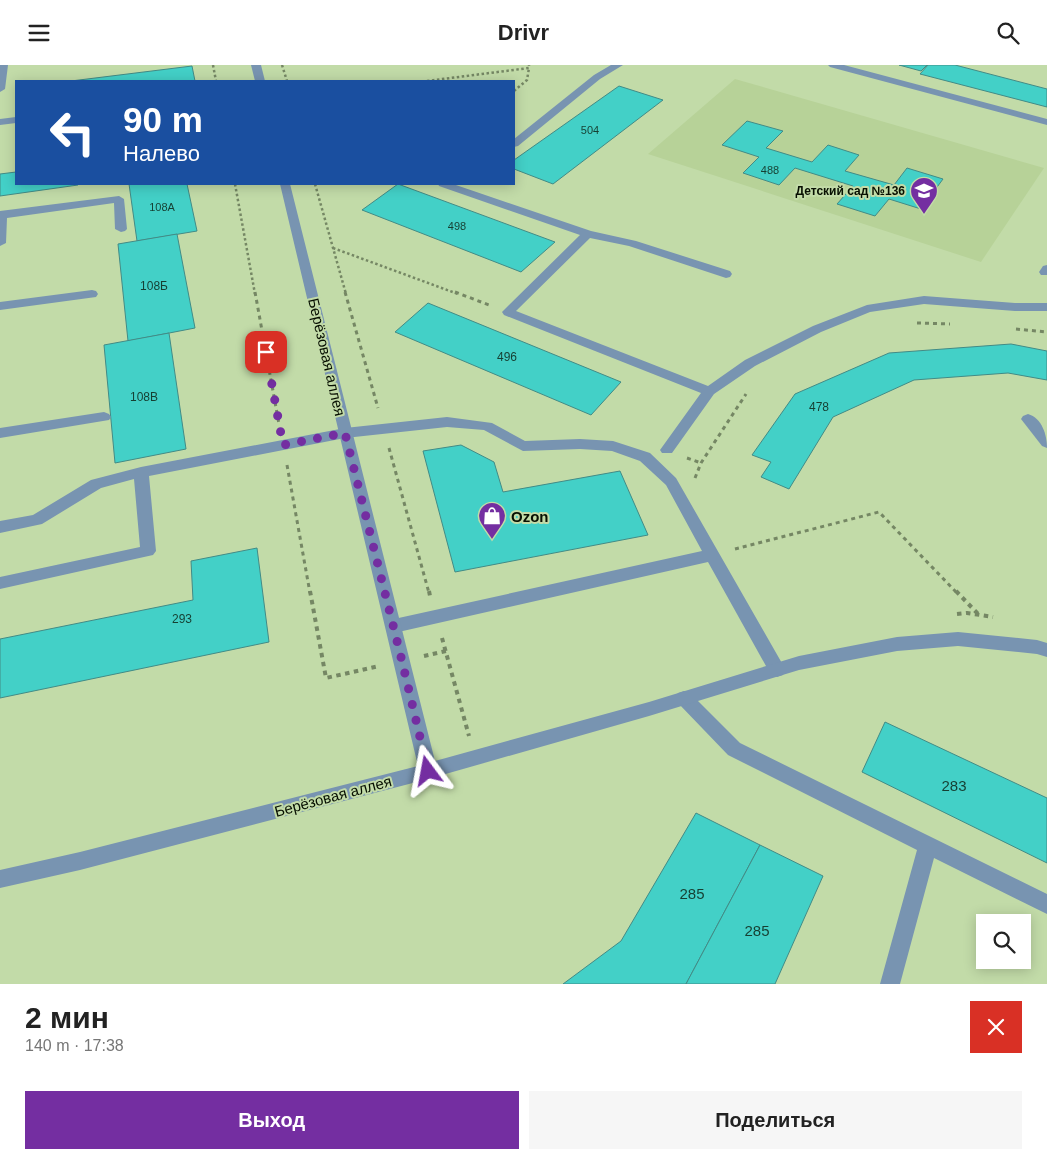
<!DOCTYPE html>
<html lang="ru">
<meta charset="utf-8">
<style>
body{margin:0;font-family:Helvetica,sans-serif;background:#f6f6f6;color:#222;height:100vh;display:flex;flex-direction:column;font-size:19px;white-space:nowrap}
*{box-sizing:border-box;margin:0}
p{font-size:16px;color:#767676}
.icon{flex:none;width:28px;height:28px;fill:none;stroke:currentColor;stroke-width:2;stroke-linecap:round;stroke-linejoin:round}
.map{position:relative;height:919px;overflow:hidden}
.panel{display:flex;flex-direction:column;background:#fff;flex:1}
.panel>*{flex:none}
.guide{position:absolute;left:15px;top:15px;width:500px;height:105px;border-radius:0px;box-shadow:0 2px 12px #0003;background:#1a4fa0;color:#fff;overflow:hidden}
.buttons{position:absolute;left:976px;top:849px;display:grid;gap:10px}
.buttons a{display:grid;place-items:center;width:55px;height:55px;border-radius:0px;background:#fff;box-shadow:0 2px 12px #0003;font-size:25px}
.pin{position:absolute;display:grid;place-items:center;width:42px;height:42px;color:#fff;margin:-21px;border-radius:10px;box-shadow:0 2px 8px #0006}
.me{position:absolute;width:55px;margin:-28px;rotate:347deg;stroke-linejoin:round;filter:drop-shadow(0 0 4px #0008)}
.turn{display:flex;align-items:center;gap:18px;height:105px;padding:0 25px;font-size:22px}
.turn .icon{width:65px;height:65px;stroke-width:2.5}
.turn b{display:block;font-size:35px;line-height:42px}
.round{display:grid;place-items:center;flex:none;width:52px;height:52px;border-radius:0px;background:#f6f6f6}
.summary{display:flex;align-items:center;justify-content:space-between;height:85px;padding:0 25px}
h1{font-size:30px;font-weight:700;line-height:38px}
.primary-button{display:flex;gap:10px;margin-top:auto;padding:10px 25px}
.primary-button a{flex:1;height:58px;border-radius:0px;background:#742ea1;color:#fff;font-size:20px;font-weight:700;line-height:58px;text-align:center}
.primary-button a+a{background:#f6f6f6;color:#222}
header{display:flex;justify-content:space-between;align-items:center;height:65px;padding:0 25px;background:#fff;font-size:22px;font-weight:700}
.map>svg:first-child{display:block}
</style>
<header><svg class="icon" aria-label="menu" viewBox="0 0 24 24"><path d="M4 6h16M4 12h16M4 18h16"/></svg>Drivr<svg class="icon" aria-label="search" viewBox="0 0 24 24"><circle cx="10" cy="10" r="6"/><path d="M15 15l6 6"/></svg></header>
<div class="map">
<svg width="1047" height="919" viewBox="0 0 1047 919">
<rect width="100%" height="100%" fill="#c2dba8"/>
<polygon fill="#b7d298" points="735,14 1044,103 981,197 648,89"/>
<g fill="#43d0c7" stroke="#428b86">
<polygon points="899,0 927,0 921,6"/>
<polygon points="928,0 955,0 1047,24 1047,42 920,9"/>
<polygon points="192,1 195,16 71,16"/>
<polygon points="619,21 663,35 553,119 514,104 514,95"/>
<polygon points="747,56 783,66 766,83 812,97 828,80 859,90 845,106 894,120 907,103 943,114 921,144 889,134 875,151 837,139 853,121 795,103 779,120 743,108 759,92 722,80"/>
<polygon points="16,107 16,119 78,119 78,120 0,131 0,109"/>
<polygon points="129,119 187,119 197,166 137,176"/>
<polygon points="398,119 555,177 521,207 362,145"/>
<polygon points="177,169 195,263 128,276 118,179"/>
<polygon points="428,238 621,317 591,350 395,267"/>
<polygon points="169,268 186,384 115,398 104,280"/>
<polygon points="1011,279 1047,286 1047,315 1008,308 914,315 833,352 789,424 761,412 771,397 752,390 795,329 889,288"/>
<polygon points="461,380 494,397 503,427 620,406 648,470 455,507 423,386"/>
<polygon points="257,483 269,577 0,633 0,574 193,535 191,496"/>
<polygon points="885,657 1047,733 1047,798 862,707"/>
<polygon points="696,748 760,780 686,919 563,919 621,876"/>
<polygon points="760,780 823,811 775,919 686,919"/>
</g>
<g fill="none" stroke-linecap="round" stroke-linejoin="round">
<g stroke="#758764" stroke-width="2.5" stroke-dasharray="2.5 2.5" stroke-linecap="butt">
<polyline points="213,0 216,16"/>
<polyline points="282,0 287,16"/>
<polyline points="427,16 529,3 529,0"/>
<polyline points="514,26 527,15 529,3"/>
<polyline points="235,119 255,229"/>
<polyline points="315,119 346,229"/>
<polyline points="333,183 458,229"/>
</g>
<g stroke="#758764" stroke-width="3" stroke-dasharray="4 4" stroke-linecap="butt">
<polyline points="255,227 279,359"/>
<polyline points="345,227 378,343"/>
<polyline points="455,227 489,240"/>
<polyline points="917,258 950,259"/>
<polyline points="1016,264 1047,267"/>
<polyline points="389,383 429,528"/>
<polyline points="687,393 701,398"/>
<polyline points="287,400 310,528"/>
<polyline points="695,413 701,398 746,329"/>
<polyline points="735,484 879,447 957,528"/>
</g>
<g stroke="#758764" stroke-width="4" stroke-dasharray="4.5 4.5" stroke-linecap="butt">
<polyline points="310,526 326,613 379,601"/>
<polyline points="429,526 430,531"/>
<polyline points="956,526 979,550"/>
<polyline points="957,549 967,548 993,552"/>
<polyline points="442,573 469,671"/>
<polyline points="424,591 446,586"/>
</g>
<g fill="#7894b1" fill-rule="evenodd">
<polygon points="0,0 8,0 5,24 0,27"/>
<polygon points="611,0 623,0 600,14 518,81 514,82 514,74 594,10"/>
<polygon points="828,0 844,0 1047,54 1047,60 830,2"/>
<polygon points="16,52 16,58 0,60 0,54"/>
<polygon points="438,119 453,119 591,166 636,176 730,206 732,209 730,212 726,213 629,181 590,173 516,246 708,321 745,295 813,261 867,240 924,231 1015,238 1047,238 1047,246 1015,246 924,239 870,247 821,267 755,301 714,329 672,388 662,388 660,385 701,328 504,250 502,247 580,170 439,121"/>
<polygon points="119,131 124,134 127,164 125,166 121,167 115,164 114,138 7,153 6,178 0,181 0,146"/>
<polygon points="1047,200 1047,210 1041,210 1039,207 1043,201"/>
<polygon points="92,225 96,226 98,229 96,232 0,245 0,237"/>
<polygon points="104,347 109,349 111,352 109,355 0,373 0,363"/>
<path d="M1028,349C1042,353 1047,370 1047,383L1042,381L1021,354L1023,351Z"/>
<polygon points="447,352 492,358 525,376 580,374 613,376 650,388 676,413 783,600 785,605 783,610 777,612 771,610 708,497 394,568 388,566 386,561 388,556 394,554 702,486 666,420 640,396 612,386 580,384 523,386 484,365 447,362 345,373 149,411 156,486 153,490 0,524 0,512 140,482 134,414 101,423 42,459 0,468 0,456 33,450 91,415 141,402 345,363"/>
<polygon points="684,626 690,628 740,678 1047,829 1047,849 934,793 900,919 880,919 917,785 728,690 678,638 675,633 678,628"/>
</g>
<g fill="#7894b1" fill-rule="evenodd">
<polygon points="251,0 261,0 265,16 255,16"/>
<polygon points="280,119 290,119 435,696 649,637 799,591 897,572 958,567 1037,575 1047,578 1047,592 1037,589 958,581 897,586 799,605 649,651 428,714 80,805 0,823 0,805 80,787 418,701"/>
</g>
</g>
<g fill="none" stroke-linecap="round" stroke-linejoin="round">
<polyline stroke="#742ea1" stroke-width="9" stroke-dasharray="0 16.2" points="266,287 283,380 345,368 402,596 428,706"/>
</g>
<defs>
<symbol id="school-pin" viewBox="-11 -11 22 30"><path d="M0 17L-7.5 6A9.5 9.5 0 1 1 7.5 6Z" fill="#742ea1" stroke="#c2dba8"/><path d="M0-5L7-2L0 1L-7-2ZM-4 1L0 2.5L4 1V4Q0 6-4 4Z" fill="#fff"/></symbol>
<symbol id="shop-pin" viewBox="-11 -11 22 30"><path d="M0 17L-7.5 6A9.5 9.5 0 1 1 7.5 6Z" fill="#742ea1" stroke="#c2dba8"/><path d="M-5-2.5h2.3a2.7 3.5 0 0 1 5.4 0H5L5.5 6h-11ZM-1.5-2.5h3a1.5 2.3 0 0 0-3 0Z" fill="#fff"/></symbol>
</defs>
<g fill-rule="evenodd">
<use href="#school-pin" x="908" y="110" width="32" height="43"/>
<use href="#shop-pin" x="476" y="435" width="32" height="43"/>
</g>
<g text-anchor="middle" dominant-baseline="central" stroke-width="4" stroke-linejoin="round" paint-order="stroke">
<g font-size="11" fill="#163f32">
<text x="590" y="65">504</text>
<text x="770" y="105">488</text>
<text x="162" y="142">108А</text>
<text x="457" y="161">498</text>
</g>
<g font-size="12" font-weight="bold" fill="#070f01" stroke="#c2dba8" text-anchor="end">
<text x="905" y="126">Детский сад №136</text>
</g>
<g font-size="12" fill="#163f32">
<text x="154" y="221">108Б</text>
<text x="507" y="292">496</text>
<text x="144" y="332">108В</text>
<text x="819" y="342">478</text>
<text x="182" y="554">293</text>
</g>
<g font-size="15" fill="#070f01" stroke="#c2dba8">
<text transform="translate(327 292) rotate(77)">Берёзовая аллея</text>
<text transform="translate(333 731) rotate(-15)">Берёзовая аллея</text>
</g>
<g font-size="15" font-weight="bold" fill="#070f01" stroke="#c2dba8" text-anchor="start">
<text x="511" y="451">Ozon</text>
</g>
<g font-size="15" fill="#163f32">
<text x="954" y="720">283</text>
<text x="692" y="828">285</text>
<text x="757" y="865">285</text>
</g>
</g>
</svg>
<div class="buttons">
<a><svg class="icon" aria-label="search" viewBox="0 0 24 24"><circle cx="10" cy="10" r="6"/><path d="M15 15l6 6"/></svg></a>
</div>
<div class="pin" style="left:266px;top:287px;background:#d93025"><svg class="icon" aria-label="arrive" viewBox="0 0 24 24"><path d="M6 21V4h12l-3 4 3 4H6"/></svg></div>
<svg class="me" style="left:428px;top:706px" viewBox="-20 -20 40 40"><path d="M0-17L14 15 0 8-14 15z" fill="#742ea1" stroke="#fff" stroke-width="4"/></svg>
<div class="guide">
<div class="turn"><svg class="icon" aria-label="left" viewBox="0 0 24 24"><path d="M17 20v-9H6M10 6l-5 5 5 5"/></svg><div><b>90 m</b>Налево</div></div>
</div>
</div>
<section class="panel">
<div class="summary"><div><h1>2 мин</h1><p>140 m · 17:38</p></div><a class="round" style="background:#d93025;color:#fff"><svg class="icon" aria-label="close" viewBox="0 0 24 24"><path d="M6 6l12 12M18 6L6 18"/></svg></a></div>
<div class="primary-button"><a>Выход</a><a>Поделиться</a></div>
</section>
